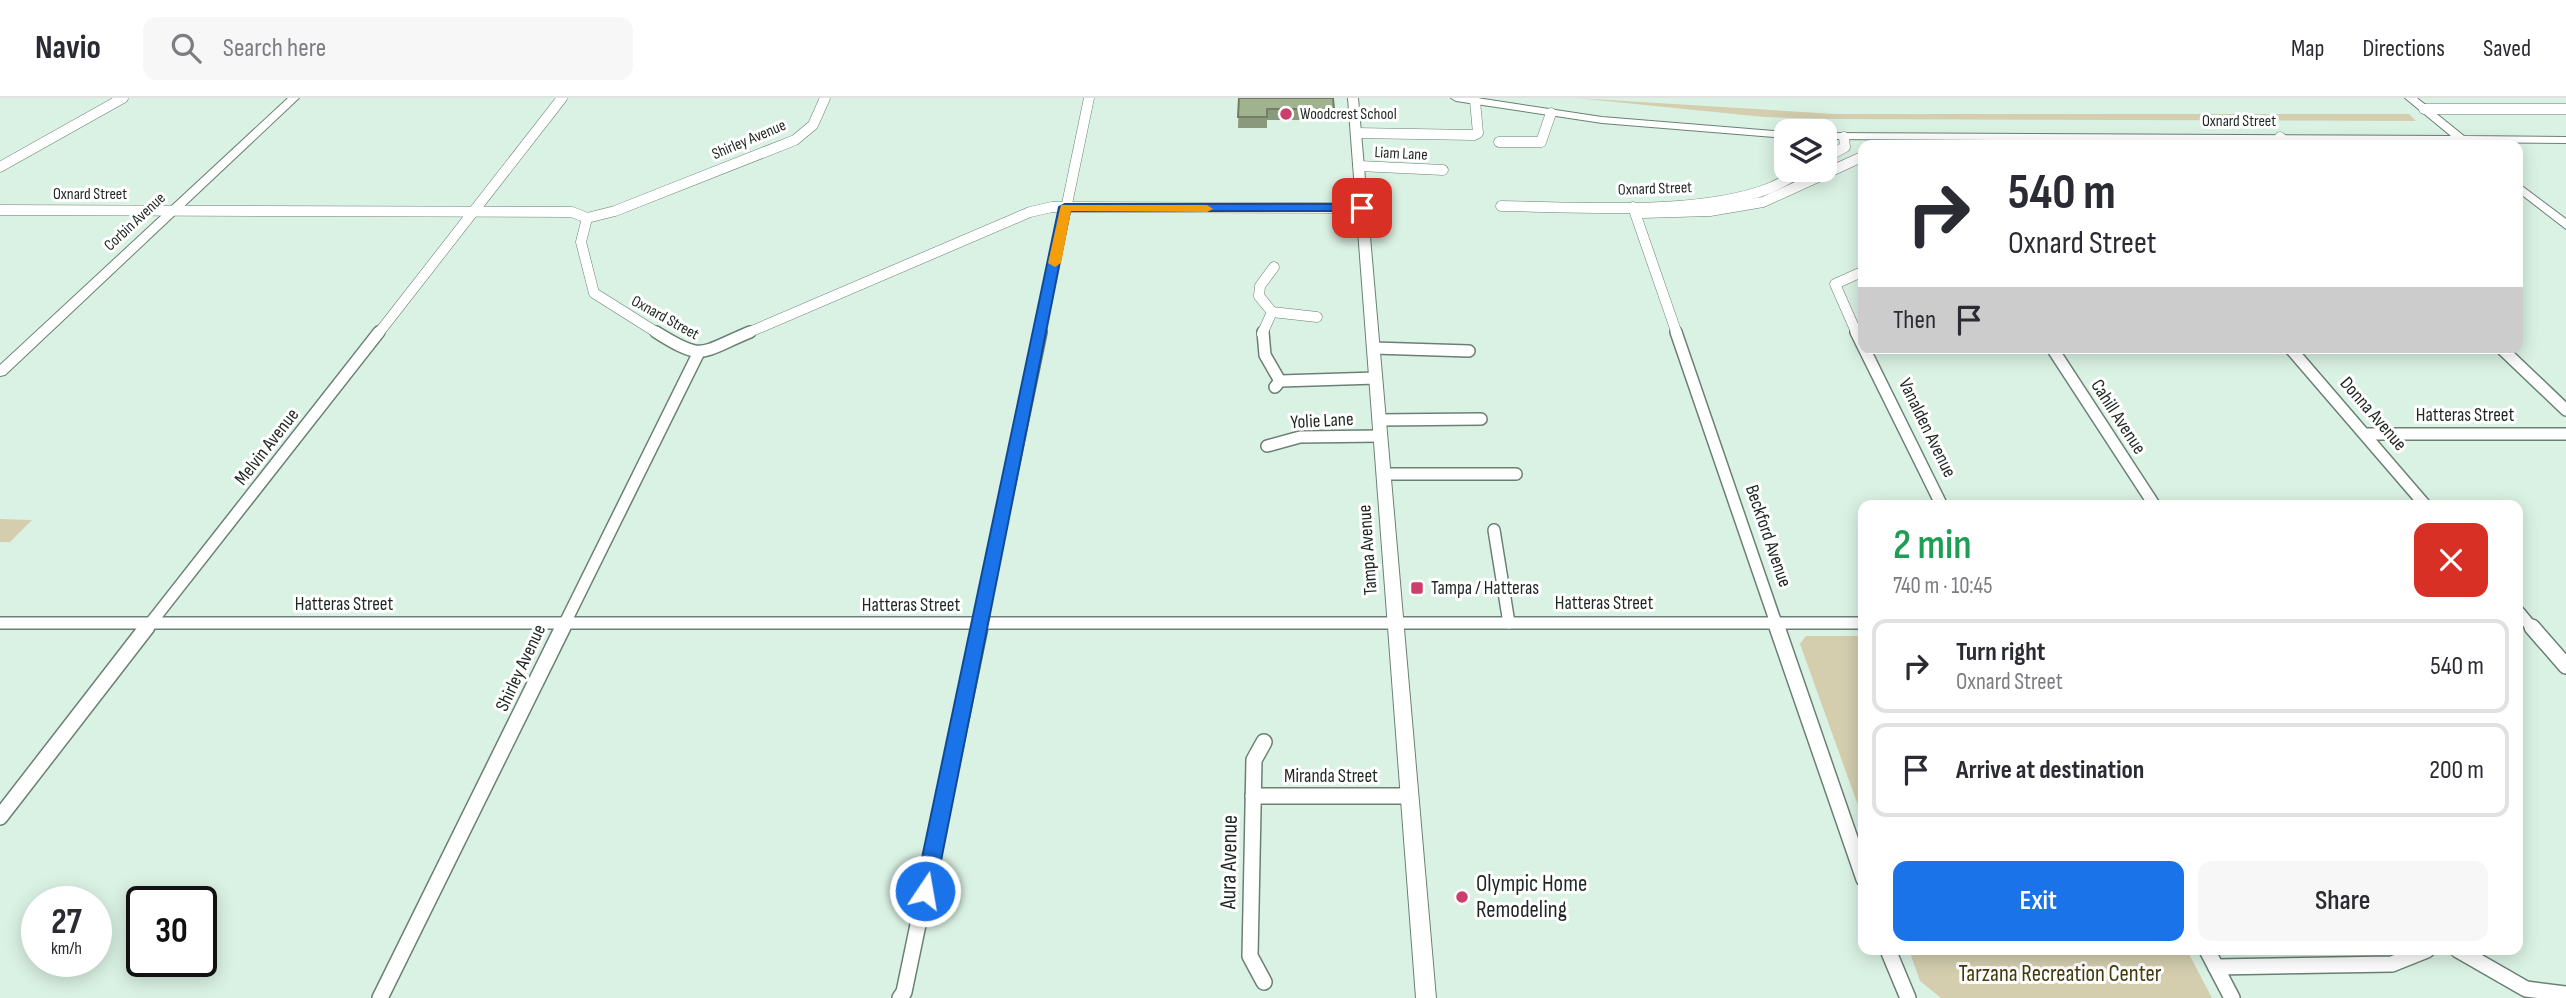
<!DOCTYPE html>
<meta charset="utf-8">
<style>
body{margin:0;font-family:"Sofia Sans Condensed",sans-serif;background:#f7f7f7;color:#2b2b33;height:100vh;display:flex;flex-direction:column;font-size:26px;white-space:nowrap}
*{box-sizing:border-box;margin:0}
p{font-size:23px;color:#7c7c81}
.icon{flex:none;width:38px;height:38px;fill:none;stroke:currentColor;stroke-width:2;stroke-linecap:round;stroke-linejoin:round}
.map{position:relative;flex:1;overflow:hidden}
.details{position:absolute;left:1858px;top:402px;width:665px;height:455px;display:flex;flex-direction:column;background:#fff;border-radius:14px;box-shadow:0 4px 18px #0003}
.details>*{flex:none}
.guide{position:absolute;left:1858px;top:42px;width:665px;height:214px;border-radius:14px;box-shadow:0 4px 18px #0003;background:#fff;color:#2b2b33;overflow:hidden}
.buttons{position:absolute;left:1774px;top:21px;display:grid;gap:14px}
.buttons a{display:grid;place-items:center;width:63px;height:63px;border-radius:14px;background:#fff;box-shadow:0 4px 18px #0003;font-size:35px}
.speed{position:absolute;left:21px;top:788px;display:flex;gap:14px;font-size:35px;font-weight:700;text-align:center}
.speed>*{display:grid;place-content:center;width:91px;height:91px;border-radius:50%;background:#fff;box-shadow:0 4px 18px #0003;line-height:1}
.speed small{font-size:18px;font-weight:400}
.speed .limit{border:4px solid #111;border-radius:10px;background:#fff;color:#111}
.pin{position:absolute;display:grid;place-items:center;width:60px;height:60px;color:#fff;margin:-30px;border-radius:14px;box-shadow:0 4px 10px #0006}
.me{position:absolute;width:77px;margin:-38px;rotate:12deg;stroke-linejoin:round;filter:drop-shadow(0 0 5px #0008)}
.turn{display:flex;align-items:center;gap:24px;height:147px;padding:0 35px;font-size:32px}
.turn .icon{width:91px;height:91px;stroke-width:2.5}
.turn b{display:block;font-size:49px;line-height:60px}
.then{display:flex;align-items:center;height:66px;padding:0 35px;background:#0003;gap:14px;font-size:26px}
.round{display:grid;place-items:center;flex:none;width:74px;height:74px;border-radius:14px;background:#f7f7f7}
.summary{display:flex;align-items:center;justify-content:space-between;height:119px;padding:0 35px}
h1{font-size:42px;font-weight:600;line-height:52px;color:#1e9e55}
.button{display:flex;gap:14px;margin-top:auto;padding:14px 35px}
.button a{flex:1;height:80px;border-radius:14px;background:#1a73e8;color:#fff;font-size:28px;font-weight:600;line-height:80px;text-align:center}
.button a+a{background:#f7f7f7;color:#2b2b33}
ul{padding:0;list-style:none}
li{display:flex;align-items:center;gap:21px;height:94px;margin:0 14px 10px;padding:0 21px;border:4px solid #e1e1e2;border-radius:14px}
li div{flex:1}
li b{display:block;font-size:26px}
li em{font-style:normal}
header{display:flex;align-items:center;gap:42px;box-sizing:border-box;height:98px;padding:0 35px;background:#fff;border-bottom:2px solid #e1e1e2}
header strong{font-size:33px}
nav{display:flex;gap:38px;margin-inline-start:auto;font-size:24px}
.search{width:490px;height:63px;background:#f7f7f7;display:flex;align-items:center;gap:18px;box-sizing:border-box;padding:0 24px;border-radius:14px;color:#7c7c81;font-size:26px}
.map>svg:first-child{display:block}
</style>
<header>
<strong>Navio</strong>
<div class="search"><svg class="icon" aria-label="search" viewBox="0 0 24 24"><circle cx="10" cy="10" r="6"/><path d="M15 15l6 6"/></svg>Search here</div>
<nav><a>Map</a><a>Directions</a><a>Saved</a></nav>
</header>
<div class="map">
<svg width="2566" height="900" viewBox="0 0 2566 900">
<rect width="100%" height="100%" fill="#daf2e4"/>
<g fill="#d4ceaf">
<polygon points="1576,0 1835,16 2409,16 2416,23 1837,21 1764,19"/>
<polygon points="0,421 32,422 10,444 0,444"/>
<polygon points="1806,538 1864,538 1864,724 1800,546"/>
<polygon points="1909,852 2187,852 2212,900 1941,900 1920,883"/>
</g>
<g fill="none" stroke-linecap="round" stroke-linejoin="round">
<defs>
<g id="minor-far2">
<polyline points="2424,11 2566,11"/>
<polyline points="1356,35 1474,37 1478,35 1475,3"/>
<polyline points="2280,39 2288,47"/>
<polyline points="1499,44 1541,44 1551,15"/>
<polyline points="1825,60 1845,49 1844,39"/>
<polyline points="1359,68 1443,72"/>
<polyline points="0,69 123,0"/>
<path d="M1501,108C1579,109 1699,118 1770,90C1782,85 1793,78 1804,72"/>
<polyline points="1633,109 1677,236"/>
<polyline points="0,112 572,114 587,120 581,144 594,195 659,236"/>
<polyline points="1643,115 1710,113 1763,104 1864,58"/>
<polyline points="587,120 615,113 795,42 813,27 825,0"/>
<polyline points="1272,214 1317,219"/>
<polyline points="378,236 562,0"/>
<polyline points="745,236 1030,114 1052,109 1362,110"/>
<polyline points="1040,236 1089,0"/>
<polyline points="1262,236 1272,214 1259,198 1260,188 1274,169"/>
<polyline points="1857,236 1835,186 1864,173"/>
</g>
<g id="minor-far1">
<path d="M656,234C704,264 699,255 750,234"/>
<polyline points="1263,234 1265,257 1280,283"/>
<polyline points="1676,234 1778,531"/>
<polyline points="1856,234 1942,408"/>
<polyline points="1374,250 1469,253"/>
<polyline points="2052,250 2155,408"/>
<polyline points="2290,250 2426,408"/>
<polyline points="2501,250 2566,312"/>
<polyline points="1275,289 1280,283 1376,280"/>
<polyline points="1379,322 1481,321"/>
<polyline points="2365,336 2566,336"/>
<polyline points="1267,348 1300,339 1380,338"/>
<polyline points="1383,376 1516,376"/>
<polyline points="1494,432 1509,525"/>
<polyline points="2518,513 2533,531"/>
<polyline points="0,525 1864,525"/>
<polyline points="146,531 379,234"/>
<polyline points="562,531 698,256"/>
<polyline points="979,531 1041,234"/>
</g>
<g id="minor">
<polyline points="1777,529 1864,781"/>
<polyline points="2532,529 2566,568"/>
<polyline points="1264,644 1254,662 1250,858 1264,884"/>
<polyline points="1253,698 1409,698"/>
<polyline points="0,719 147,529"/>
<polyline points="1888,852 1908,900"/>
<polyline points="2207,852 2232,900"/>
<polyline points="2458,852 2526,891 2566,896"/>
<polyline points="2216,869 2392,866 2427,852"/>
<polyline points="380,900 563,529"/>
<polyline points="900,900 904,894 980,529"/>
</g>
<g id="major">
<polygon points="288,0 299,0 5,277 0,278 0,267"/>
<polygon points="1348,0 1358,0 1436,900 1416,900"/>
<polygon points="1451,0 1477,0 1602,19 1787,34 1787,40 1602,25 1456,3"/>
<polygon points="2405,0 2417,0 2464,38 2566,39 2566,45 1825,41 1825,35 2451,38"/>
<polygon points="2518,85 2566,121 2566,131 2518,94"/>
</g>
</defs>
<use href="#minor-far2" stroke="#6a8074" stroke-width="11"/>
<use href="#minor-far1" stroke="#6a8074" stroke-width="14"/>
<use href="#minor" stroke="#6a8074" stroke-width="18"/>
<use href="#major" stroke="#6a8074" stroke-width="2"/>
<use href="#minor-far2" stroke="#fff" stroke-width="10"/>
<use href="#minor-far1" stroke="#fff" stroke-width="11"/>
<use href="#minor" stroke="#fff" stroke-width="15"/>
<use href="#major" fill="#fff" fill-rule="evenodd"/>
</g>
<polygon fill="#8a997b" points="1239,0 1334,11 1333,22 1267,22 1267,30 1238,30"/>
<polygon fill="#a1b28f" stroke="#717d64" stroke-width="2" points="1239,0 1333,0 1334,11 1267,11 1267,19 1238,19"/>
<polygon fill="#1a73e8" stroke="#114b97" stroke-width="2" points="1362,106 1368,110 1366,113 1070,113 935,793 932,799 925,802 918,799 915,793 1059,109 1065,106"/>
<polygon fill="#f59e0b" points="1061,107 1207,107 1213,111 1207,114 1071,113 1061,165 1055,169 1048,165"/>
<g fill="#cc3e6b" stroke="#fff" stroke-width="2.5">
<circle cx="1286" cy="16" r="7"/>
<rect x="1410" y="483" width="14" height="14" rx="3.5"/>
<circle cx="1462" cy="799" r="7"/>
</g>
<g text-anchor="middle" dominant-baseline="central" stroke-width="6" stroke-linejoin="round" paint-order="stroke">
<g font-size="16" fill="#1e2722" stroke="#fff" text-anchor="start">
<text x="1300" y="16">Woodcrest School</text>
</g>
<g font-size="16" fill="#1e2722" stroke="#fff">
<text x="2239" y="23">Oxnard Street</text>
<text transform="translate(749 42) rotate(-23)">Shirley Avenue</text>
<text transform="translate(1401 56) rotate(3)">Liam Lane</text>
<text transform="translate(1655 91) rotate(-2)">Oxnard Street</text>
<text x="90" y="96">Oxnard Street</text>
<text transform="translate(135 124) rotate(-43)">Corbin Avenue</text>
<text transform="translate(665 220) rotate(29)">Oxnard Street</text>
</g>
<g font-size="19" fill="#1e2722" stroke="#fff">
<text transform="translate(2373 316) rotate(49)">Donna Avenue</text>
<text x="2465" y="317">Hatteras Street</text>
<text transform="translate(2118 319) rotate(57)">Cahill Avenue</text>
<text transform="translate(1322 323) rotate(-3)">Yolie Lane</text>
<text transform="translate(1927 330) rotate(64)">Vanalden Avenue</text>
<text transform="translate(267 349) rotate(-52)">Melvin Avenue</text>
<text transform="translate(1768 438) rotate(71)">Beckford Avenue</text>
<text transform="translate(1368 452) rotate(-94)">Tampa Avenue</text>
<text x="1604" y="505">Hatteras Street</text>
<text x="344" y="506">Hatteras Street</text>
<text x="911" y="507">Hatteras Street</text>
<text transform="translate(521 570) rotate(-65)">Shirley Avenue</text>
<text x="1331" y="678">Miranda Street</text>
</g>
<g font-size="19" fill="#1e2722" stroke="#fff" text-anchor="start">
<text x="1431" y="490">Tampa / Hatteras</text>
</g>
<g font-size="23" fill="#1e2722" stroke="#fff">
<text transform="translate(1229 764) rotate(-89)">Aura Avenue</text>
</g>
<g font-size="23" fill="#1e2722" stroke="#fff" text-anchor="start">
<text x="1476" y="786">Olympic Home<tspan x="1476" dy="26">Remodeling</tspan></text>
</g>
<g font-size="23" fill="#443b0a" stroke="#fff">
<text x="2060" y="876">Tarzana Recreation Center</text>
</g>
</g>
</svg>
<div class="buttons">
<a><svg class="icon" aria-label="layers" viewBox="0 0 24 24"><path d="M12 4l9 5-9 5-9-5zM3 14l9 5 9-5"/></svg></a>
</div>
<div class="speed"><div>27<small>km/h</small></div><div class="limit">30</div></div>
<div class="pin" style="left:1362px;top:110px;background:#d93025"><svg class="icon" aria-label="arrive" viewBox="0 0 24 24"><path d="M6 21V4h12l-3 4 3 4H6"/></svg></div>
<svg class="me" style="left:925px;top:793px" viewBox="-20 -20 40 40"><circle r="17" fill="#1a73e8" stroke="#fff" stroke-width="3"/><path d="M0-11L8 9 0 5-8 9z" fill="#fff"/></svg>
<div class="guide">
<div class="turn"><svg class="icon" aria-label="right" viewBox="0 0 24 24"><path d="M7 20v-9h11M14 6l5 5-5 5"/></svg><div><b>540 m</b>Oxnard Street</div></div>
<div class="then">Then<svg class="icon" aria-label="arrive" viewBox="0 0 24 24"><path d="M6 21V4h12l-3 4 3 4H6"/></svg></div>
</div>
<section class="details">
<div class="summary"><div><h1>2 min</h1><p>740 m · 10:45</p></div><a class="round" style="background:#d93025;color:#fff"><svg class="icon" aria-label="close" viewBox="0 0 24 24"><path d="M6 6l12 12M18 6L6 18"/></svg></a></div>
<ul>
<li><svg class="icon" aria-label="right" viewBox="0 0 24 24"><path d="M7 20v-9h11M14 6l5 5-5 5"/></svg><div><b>Turn right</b><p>Oxnard Street</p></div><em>540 m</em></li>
<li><svg class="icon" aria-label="arrive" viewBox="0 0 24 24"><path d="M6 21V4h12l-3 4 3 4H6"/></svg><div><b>Arrive at destination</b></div><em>200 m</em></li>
</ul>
<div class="button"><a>Exit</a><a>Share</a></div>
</section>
</div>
